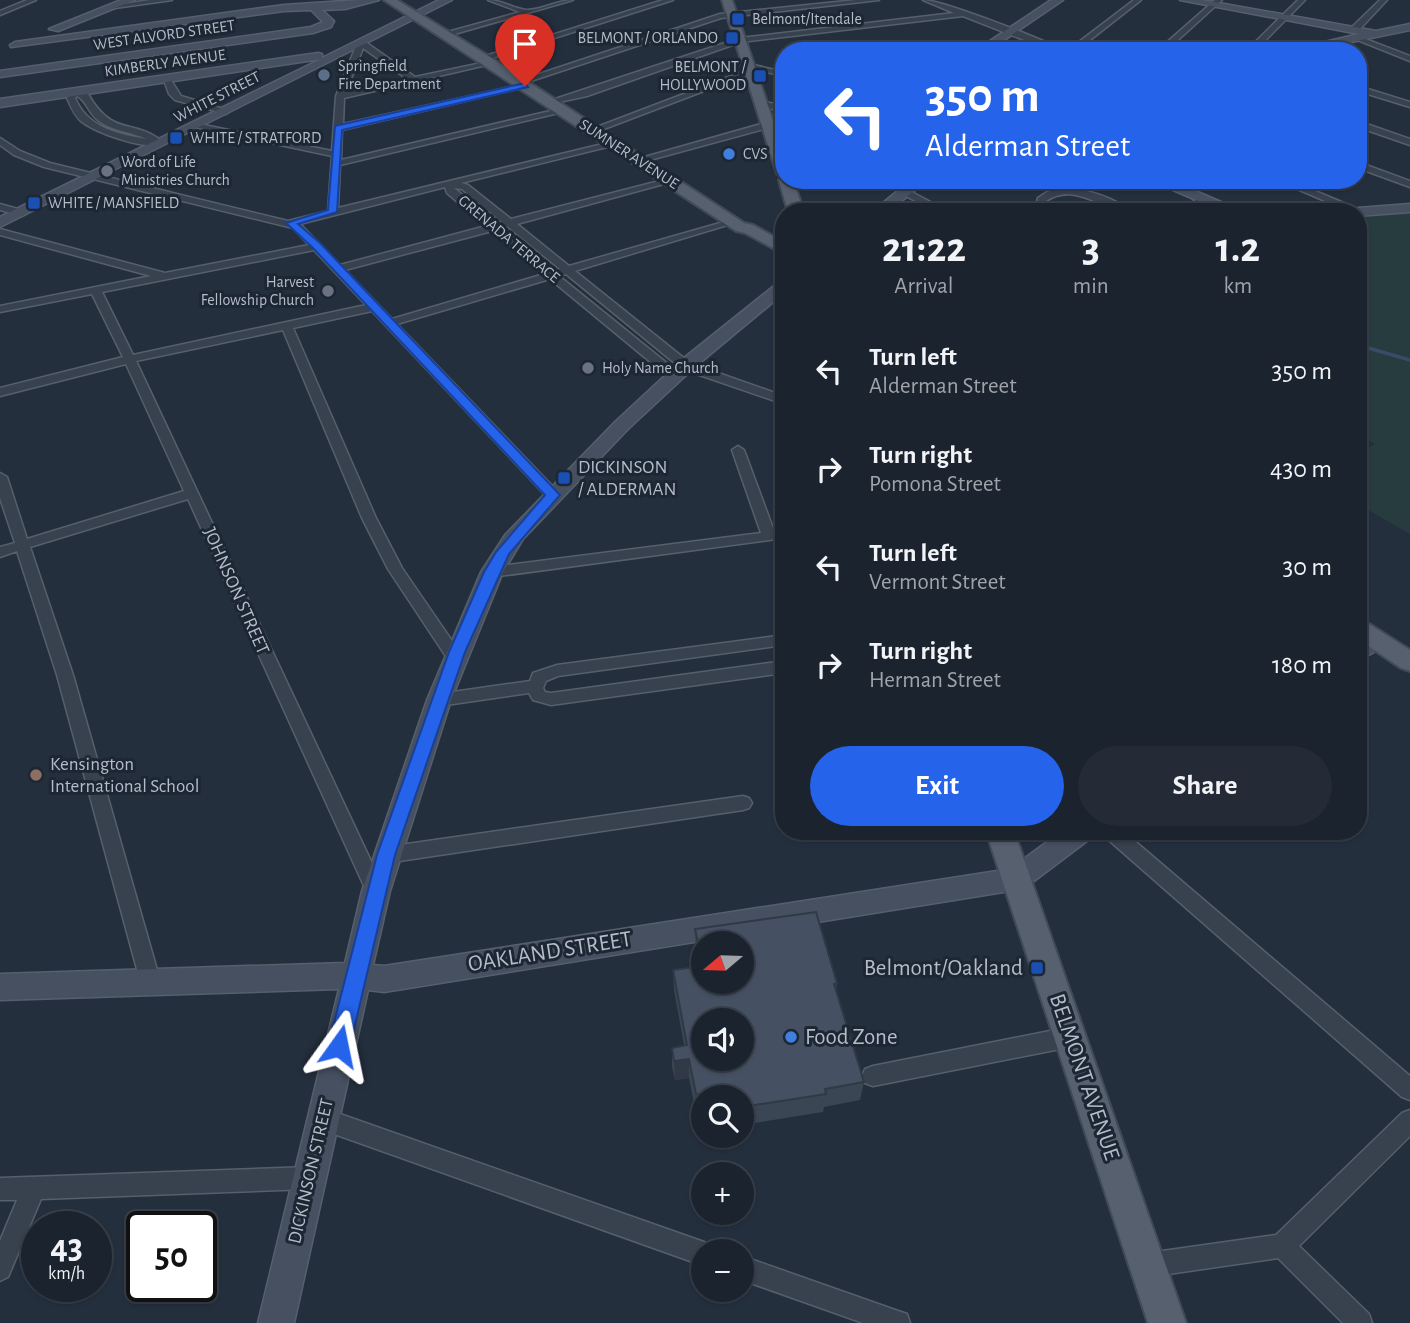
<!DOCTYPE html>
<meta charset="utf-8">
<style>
body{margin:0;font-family:"Alegreya Sans",sans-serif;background:#242b36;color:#f1f3f6;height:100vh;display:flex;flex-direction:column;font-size:26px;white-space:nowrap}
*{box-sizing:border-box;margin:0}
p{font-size:23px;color:#a0a4aa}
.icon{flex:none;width:38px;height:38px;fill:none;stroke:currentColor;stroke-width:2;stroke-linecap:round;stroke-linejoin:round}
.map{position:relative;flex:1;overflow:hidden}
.panel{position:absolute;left:775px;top:203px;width:592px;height:637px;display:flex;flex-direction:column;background:#1b232e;border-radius:28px;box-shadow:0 2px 5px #0004,0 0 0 2px #39404a}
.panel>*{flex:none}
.hud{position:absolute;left:775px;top:42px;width:592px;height:147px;border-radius:28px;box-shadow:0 2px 5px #0004,0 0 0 2px #39404a;background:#2563eb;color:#fff;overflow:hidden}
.needle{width:46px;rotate:251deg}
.controls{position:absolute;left:691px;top:931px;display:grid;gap:14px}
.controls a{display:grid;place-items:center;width:63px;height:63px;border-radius:50%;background:#1b232e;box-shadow:0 2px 5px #0004,0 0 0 2px #39404a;font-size:35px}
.speed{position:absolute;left:21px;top:1211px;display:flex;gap:14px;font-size:35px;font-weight:700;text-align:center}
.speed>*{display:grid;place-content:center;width:91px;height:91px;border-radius:50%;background:#1b232e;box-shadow:0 2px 5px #0004,0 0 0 2px #39404a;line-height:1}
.speed small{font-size:18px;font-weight:400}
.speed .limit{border:4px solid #111;border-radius:10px;background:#fff;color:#111}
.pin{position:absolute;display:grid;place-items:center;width:60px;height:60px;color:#fff;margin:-72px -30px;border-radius:50% 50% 50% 0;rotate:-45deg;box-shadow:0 0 7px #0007}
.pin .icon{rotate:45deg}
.me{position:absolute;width:77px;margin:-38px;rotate:12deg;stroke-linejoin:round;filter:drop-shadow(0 0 5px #0008)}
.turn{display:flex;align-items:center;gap:24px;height:147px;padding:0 35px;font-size:32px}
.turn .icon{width:91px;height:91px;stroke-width:2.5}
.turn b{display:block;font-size:49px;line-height:60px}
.eta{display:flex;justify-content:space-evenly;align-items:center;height:119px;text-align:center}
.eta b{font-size:42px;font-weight:600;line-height:49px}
.primary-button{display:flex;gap:14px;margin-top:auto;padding:14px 35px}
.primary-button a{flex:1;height:80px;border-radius:42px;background:#2563eb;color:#fff;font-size:28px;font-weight:600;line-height:80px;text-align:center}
.primary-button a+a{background:#242b36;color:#f1f3f6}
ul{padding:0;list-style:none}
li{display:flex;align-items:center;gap:21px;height:98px;padding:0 35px}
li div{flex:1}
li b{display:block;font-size:26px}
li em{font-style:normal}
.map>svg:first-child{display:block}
</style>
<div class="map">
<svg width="1410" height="1323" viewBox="0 0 1410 1323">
<rect width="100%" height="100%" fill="#242f3e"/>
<polygon fill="#263c3f" points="1410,213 1410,534 1358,504 1358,454 1375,444 1358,434 1358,218"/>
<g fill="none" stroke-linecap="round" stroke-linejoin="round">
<polyline stroke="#394c67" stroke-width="3.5" points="1358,345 1410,360"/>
<defs>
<g id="street">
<polygon points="27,0 36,0 0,15 0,11"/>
<polygon points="150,0 172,0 115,8 111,6"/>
<path d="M488,0C502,0 514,9 527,10C542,10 558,0 573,0L444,37V33L520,12Z"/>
<polygon points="663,0 673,0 486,60 479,58"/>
<polygon points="856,0 879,0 721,18 522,84 515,82 720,14"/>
<path d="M923,0C942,0 1045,40 1064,51H1052L963,16L741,42L587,96L550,104L546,102L740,38L954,13Z"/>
<polygon points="1134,0 1141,0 1076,51 1067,51"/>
<polygon points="1215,0 1222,0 1166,51 1157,51"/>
<polygon points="1298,0 1305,0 1255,51 1246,51"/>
<polygon points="1380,0 1387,0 1357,32 1351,32 1351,28"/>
<polygon points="1355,35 1410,56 1410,61 1355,39"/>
<path d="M358,41H364L415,77L491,61L495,63L344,98L343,124L525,84L529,86L342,130L341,160L563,108L567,111L340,165L338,208L615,141V145L461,183L468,185L511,219L671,178V182L517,224L569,266L734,219V223L575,271L690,363L784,396V404L682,369L566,274L559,276L679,373V379H671L550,279L397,324L558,492L560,495L558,498H548L372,311L293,328L376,518L402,568L463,657L455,663L449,661L388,569L362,518L283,330L136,361L385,891L383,897L376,899L369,897L188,499L30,547L73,675L161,984L158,990L151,993L144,990L141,984L57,675L17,551L0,557V547L15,543L0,498V473L7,477L27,539L184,491L126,364L0,396V388L123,357L92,294L0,312V306L151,276L0,235V229L165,273L309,245L293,228L44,167L14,155L0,145V138L20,151L50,163L288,221L328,211L332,156L190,126L194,123L332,151L336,96ZM363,48L407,79L346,92ZM445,187L447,193L486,226L340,265L300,224ZM454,188L462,189L502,222L496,223ZM507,226L560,269L553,271L501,228ZM492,231L544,274L392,319L345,270ZM314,250L366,305L133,355L102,292Z"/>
<polygon points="911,42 948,51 911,46 853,51"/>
<polygon points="745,63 784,72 784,76 745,67"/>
<polygon points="747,70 754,72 596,132 589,130"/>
<polygon points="163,77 169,77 181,96 230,111 226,114 175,100 169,94"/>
<polygon points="1358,86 1410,102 1410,107 1358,91"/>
<path d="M72,90L88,94C114,139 134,117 164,143C149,152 95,133 81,121C74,115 71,107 67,98ZM77,96C86,100 89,114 99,121C112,131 132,132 147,139C117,134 88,128 75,98Z"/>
<polygon points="761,101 784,106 784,112 758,105 757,103"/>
<polygon points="1358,121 1410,139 1410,145 1358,127"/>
<polygon points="768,122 771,123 771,127 639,163 634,160"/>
<polygon points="1358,162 1410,181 1410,187 1358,168"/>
<polygon points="1276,180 1289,180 1365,212 1358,214 1358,212 1351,212"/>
<path d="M1061,188C1085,188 1113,197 1132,212C1101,212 1077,181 1046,201L1053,212H1042L1036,205L1038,198L1047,192Z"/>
<polygon points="902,190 908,190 949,212 936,212 902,194"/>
<polygon points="1200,198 1208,200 1186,212 1173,212"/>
<polygon points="0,204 25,211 27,213 22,216 0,210"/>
<polygon points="738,446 744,450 774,531 784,530 784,538 492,577 485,572 492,567 761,533 732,450"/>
<polygon points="784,635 784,645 558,676 546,681 543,688 545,692 551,693 784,661 784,673 551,705 533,700 529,693 439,706 433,704 431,700 433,696 439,694 530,681 533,673 557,665"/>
<polygon points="743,796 749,798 752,803 749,808 743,810 386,863 380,860 377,855 380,850 386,847"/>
<polygon points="1101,831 1123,831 1410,1076 1410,1100 1402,1097 1104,836"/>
<polygon points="1070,1027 1077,1030 1080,1037 1077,1044 1070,1047 873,1086 865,1083 862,1076 865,1069 873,1066"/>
<polygon points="323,1108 704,1242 712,1246 715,1251 704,1251 704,1266 323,1130 315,1127 312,1119 315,1111"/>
<polygon points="1410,1110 1410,1136 1299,1246 1369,1314 1372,1323 1343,1323 1278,1258 1148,1277 1140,1273 1136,1265 1140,1257 1148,1253 1276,1235 1402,1113"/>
<polygon points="310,1167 318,1170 321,1178 318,1186 310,1189 41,1199 8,1277 0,1281 0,1241 17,1200 0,1200 0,1178"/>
<polygon points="742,1256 898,1311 907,1314 910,1323 863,1323 742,1280"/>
</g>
<g id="secondary">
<polygon points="121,0 135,0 58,31 49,29"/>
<polygon points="359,0 379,0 345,9 322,10 334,21 331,27 313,33 0,77 0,71 311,27 323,22 311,10 284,11 11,47 10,45 15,42 284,5"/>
<polygon points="439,0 452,0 0,227 0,217 321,59 0,107 0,99 318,53 322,54 322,58"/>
<polygon points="1051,0 1063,0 988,51 975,51"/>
<polygon points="1180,0 1202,0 1376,31 1410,24 1410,30 1308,51 1286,51 1359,34"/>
<polygon points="911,180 927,180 888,212 872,212"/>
<polygon points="1150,180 1170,180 1244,212 1224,212"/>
<polygon points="1410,204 1410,212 1358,216 1358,212 1351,212 1358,208"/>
<polygon points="784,280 784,293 696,366 628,429 523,539 503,572 451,700 390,891 373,965 384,966 1010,869 1062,831 1095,831 1091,838 1026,887 1016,890 384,992 368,990 294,1323 258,1323 339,989 0,1000 0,974 345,963 362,891 427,700 481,572 505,535 616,421 684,358 779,282"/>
<polygon points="1377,633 1385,636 1388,641 1385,646 1358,661 1358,642"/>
</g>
<g id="primary">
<polygon points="384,0 397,0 495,60 744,223 753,225 784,242 784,254 745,233 736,231"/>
<polygon points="722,0 732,0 784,153 784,180 793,180 804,212 788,212 779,180 781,177 777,174"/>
<polygon points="1358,620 1366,622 1410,650 1410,671 1401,668 1358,639"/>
<polygon points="986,831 1014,831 1186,1323 1148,1323"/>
</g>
</defs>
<use href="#street" stroke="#565f6c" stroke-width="3"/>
<use href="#secondary" stroke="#565f6c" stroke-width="3"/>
<use href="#primary" stroke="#414a57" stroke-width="4"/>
<use href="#street" fill="#38414e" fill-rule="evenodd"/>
<use href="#secondary" fill="#465061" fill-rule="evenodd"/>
<use href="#primary" fill="#56606e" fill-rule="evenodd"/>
</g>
<polygon fill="#3b4654" points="695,929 837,983 836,991 864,1082 860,1100 824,1107 823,1112 742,1125 742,1097 704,1097 704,1115 696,1113 689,1078 675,1080 672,1067 672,1048 684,1045 674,990 673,970 699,967 695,949"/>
<polygon fill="#303945" points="689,1059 689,1078 675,1080 674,1061"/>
<path fill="#455162" stroke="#303945" stroke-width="2" fill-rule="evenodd" d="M816,912L837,983L834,984L864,1082L825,1089L826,1094L742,1107V1097H705L696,1094L689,1059L674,1061L672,1048L687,1045L673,970L703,966L695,929ZM704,943H742V982H704ZM704,1020H742V1059H704Z"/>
<polygon fill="#2563eb" stroke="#184099" stroke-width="2" points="525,83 528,87 342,130 337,212 298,224 320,243 560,495 509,554 465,652 395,855 350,1046 346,1053 339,1056 332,1053 328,1046 377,855 449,652 484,572 496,552 545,495 313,248 286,223 328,210 335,126"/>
<g fill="#1a4fb4" stroke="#1d2633" stroke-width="2.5">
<rect x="731" y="12" width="14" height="14" rx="3.5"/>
<rect x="725" y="31" width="14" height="14" rx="3.5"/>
<rect x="753" y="69" width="14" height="14" rx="3.5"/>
<rect x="169" y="131" width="14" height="14" rx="3.5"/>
<rect x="27" y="196" width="14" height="14" rx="3.5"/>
<rect x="557" y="471" width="14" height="14" rx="3.5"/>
<rect x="1030" y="961" width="14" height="14" rx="3.5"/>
</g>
<circle fill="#5c6f8a" stroke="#1d2633" stroke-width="2.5" cx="324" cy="75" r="7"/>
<g fill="#3f7fe0" stroke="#1d2633" stroke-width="2.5">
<circle cx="729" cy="154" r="7"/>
<circle cx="791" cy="1037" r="7"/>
</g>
<g fill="#6b7280" stroke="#1d2633" stroke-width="2.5">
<circle cx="107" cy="171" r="7"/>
<circle cx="328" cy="291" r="7"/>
<circle cx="588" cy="368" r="7"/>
</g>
<circle fill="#8d6e63" stroke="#1d2633" stroke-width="2.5" cx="36" cy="775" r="7"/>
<g text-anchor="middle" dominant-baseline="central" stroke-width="6" stroke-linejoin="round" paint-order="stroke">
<g font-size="16" fill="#b4bcc9" stroke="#1d2633" text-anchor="start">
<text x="752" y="19">Belmont/Itendale</text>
<text x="718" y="38" text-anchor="end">BELMONT / ORLANDO</text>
<text x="338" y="66">Springfield<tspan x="338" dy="18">Fire Department</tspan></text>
<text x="746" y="67" text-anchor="end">BELMONT /<tspan x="746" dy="18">HOLLYWOOD</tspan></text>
<text x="190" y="138">WHITE / STRATFORD</text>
<text x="743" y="154">CVS</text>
<text x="121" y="162">Word of Life<tspan x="121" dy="18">Ministries Church</tspan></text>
<text x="48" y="203">WHITE / MANSFIELD</text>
<text x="314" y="282" text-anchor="end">Harvest<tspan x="314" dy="18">Fellowship Church</tspan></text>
<text x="602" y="368">Holy Name Church</text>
</g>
<g font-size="16" fill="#b4bcc9" stroke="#1d2633">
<text transform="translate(164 35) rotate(-8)">WEST ALVORD STREET</text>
<text transform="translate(165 63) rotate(-8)">KIMBERLY AVENUE</text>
<text transform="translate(217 97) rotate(-27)">WHITE STREET</text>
<text transform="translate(629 154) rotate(33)">SUMNER AVENUE</text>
<text transform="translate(509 239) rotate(40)">GRENADA TERRACE</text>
</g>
<g font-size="19" fill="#b4bcc9" stroke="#1d2633" text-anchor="start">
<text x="578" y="467">DICKINSON<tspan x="578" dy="22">/ ALDERMAN</tspan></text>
<text x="50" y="764">Kensington<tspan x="50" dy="22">International School</tspan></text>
</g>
<g font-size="19" fill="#b4bcc9" stroke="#1d2633">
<text transform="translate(236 591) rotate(66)">JOHNSON STREET</text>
<text transform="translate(311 1171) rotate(-77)">DICKINSON STREET</text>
</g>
<g font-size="23" fill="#b4bcc9" stroke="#1d2633">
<text transform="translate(550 952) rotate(-9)">OAKLAND STREET</text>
<text transform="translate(1084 1077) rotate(71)">BELMONT AVENUE</text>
</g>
<g font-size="23" fill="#b4bcc9" stroke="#1d2633" text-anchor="end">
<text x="1023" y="968">Belmont/Oakland</text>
<text x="805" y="1037" text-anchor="start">Food Zone</text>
</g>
</g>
</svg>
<div class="controls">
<a><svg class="needle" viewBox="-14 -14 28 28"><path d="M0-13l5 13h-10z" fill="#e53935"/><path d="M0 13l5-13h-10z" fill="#a0a4aa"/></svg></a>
<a><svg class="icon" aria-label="sound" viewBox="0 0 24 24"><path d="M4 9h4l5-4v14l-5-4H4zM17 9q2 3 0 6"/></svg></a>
<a><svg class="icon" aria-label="search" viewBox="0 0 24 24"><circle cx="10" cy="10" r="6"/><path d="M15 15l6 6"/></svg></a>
<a>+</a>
<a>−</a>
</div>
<div class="speed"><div>43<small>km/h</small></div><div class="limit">50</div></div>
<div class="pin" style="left:525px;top:86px;background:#d93025"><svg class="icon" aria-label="arrive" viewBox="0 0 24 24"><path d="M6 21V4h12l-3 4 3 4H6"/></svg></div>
<svg class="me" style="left:339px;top:1046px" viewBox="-20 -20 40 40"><path d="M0-17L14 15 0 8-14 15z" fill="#2563eb" stroke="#fff" stroke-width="4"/></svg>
<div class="hud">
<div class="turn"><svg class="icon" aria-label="left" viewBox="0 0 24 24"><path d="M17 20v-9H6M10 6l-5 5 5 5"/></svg><div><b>350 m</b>Alderman Street</div></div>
</div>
<section class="panel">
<div class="eta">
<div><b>21:22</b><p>Arrival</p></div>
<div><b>3</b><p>min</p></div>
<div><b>1.2</b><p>km</p></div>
</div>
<ul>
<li><svg class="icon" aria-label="left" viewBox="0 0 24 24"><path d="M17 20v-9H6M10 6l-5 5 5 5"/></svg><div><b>Turn left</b><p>Alderman Street</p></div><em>350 m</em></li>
<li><svg class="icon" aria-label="right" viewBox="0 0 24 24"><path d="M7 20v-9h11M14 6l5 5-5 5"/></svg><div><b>Turn right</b><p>Pomona Street</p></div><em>430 m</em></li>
<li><svg class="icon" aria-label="left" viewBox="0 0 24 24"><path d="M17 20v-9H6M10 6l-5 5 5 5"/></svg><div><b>Turn left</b><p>Vermont Street</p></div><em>30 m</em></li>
<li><svg class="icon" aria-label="right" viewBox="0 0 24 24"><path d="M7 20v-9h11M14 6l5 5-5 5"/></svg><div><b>Turn right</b><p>Herman Street</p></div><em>180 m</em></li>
</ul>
<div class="primary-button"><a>Exit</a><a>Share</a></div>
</section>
</div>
